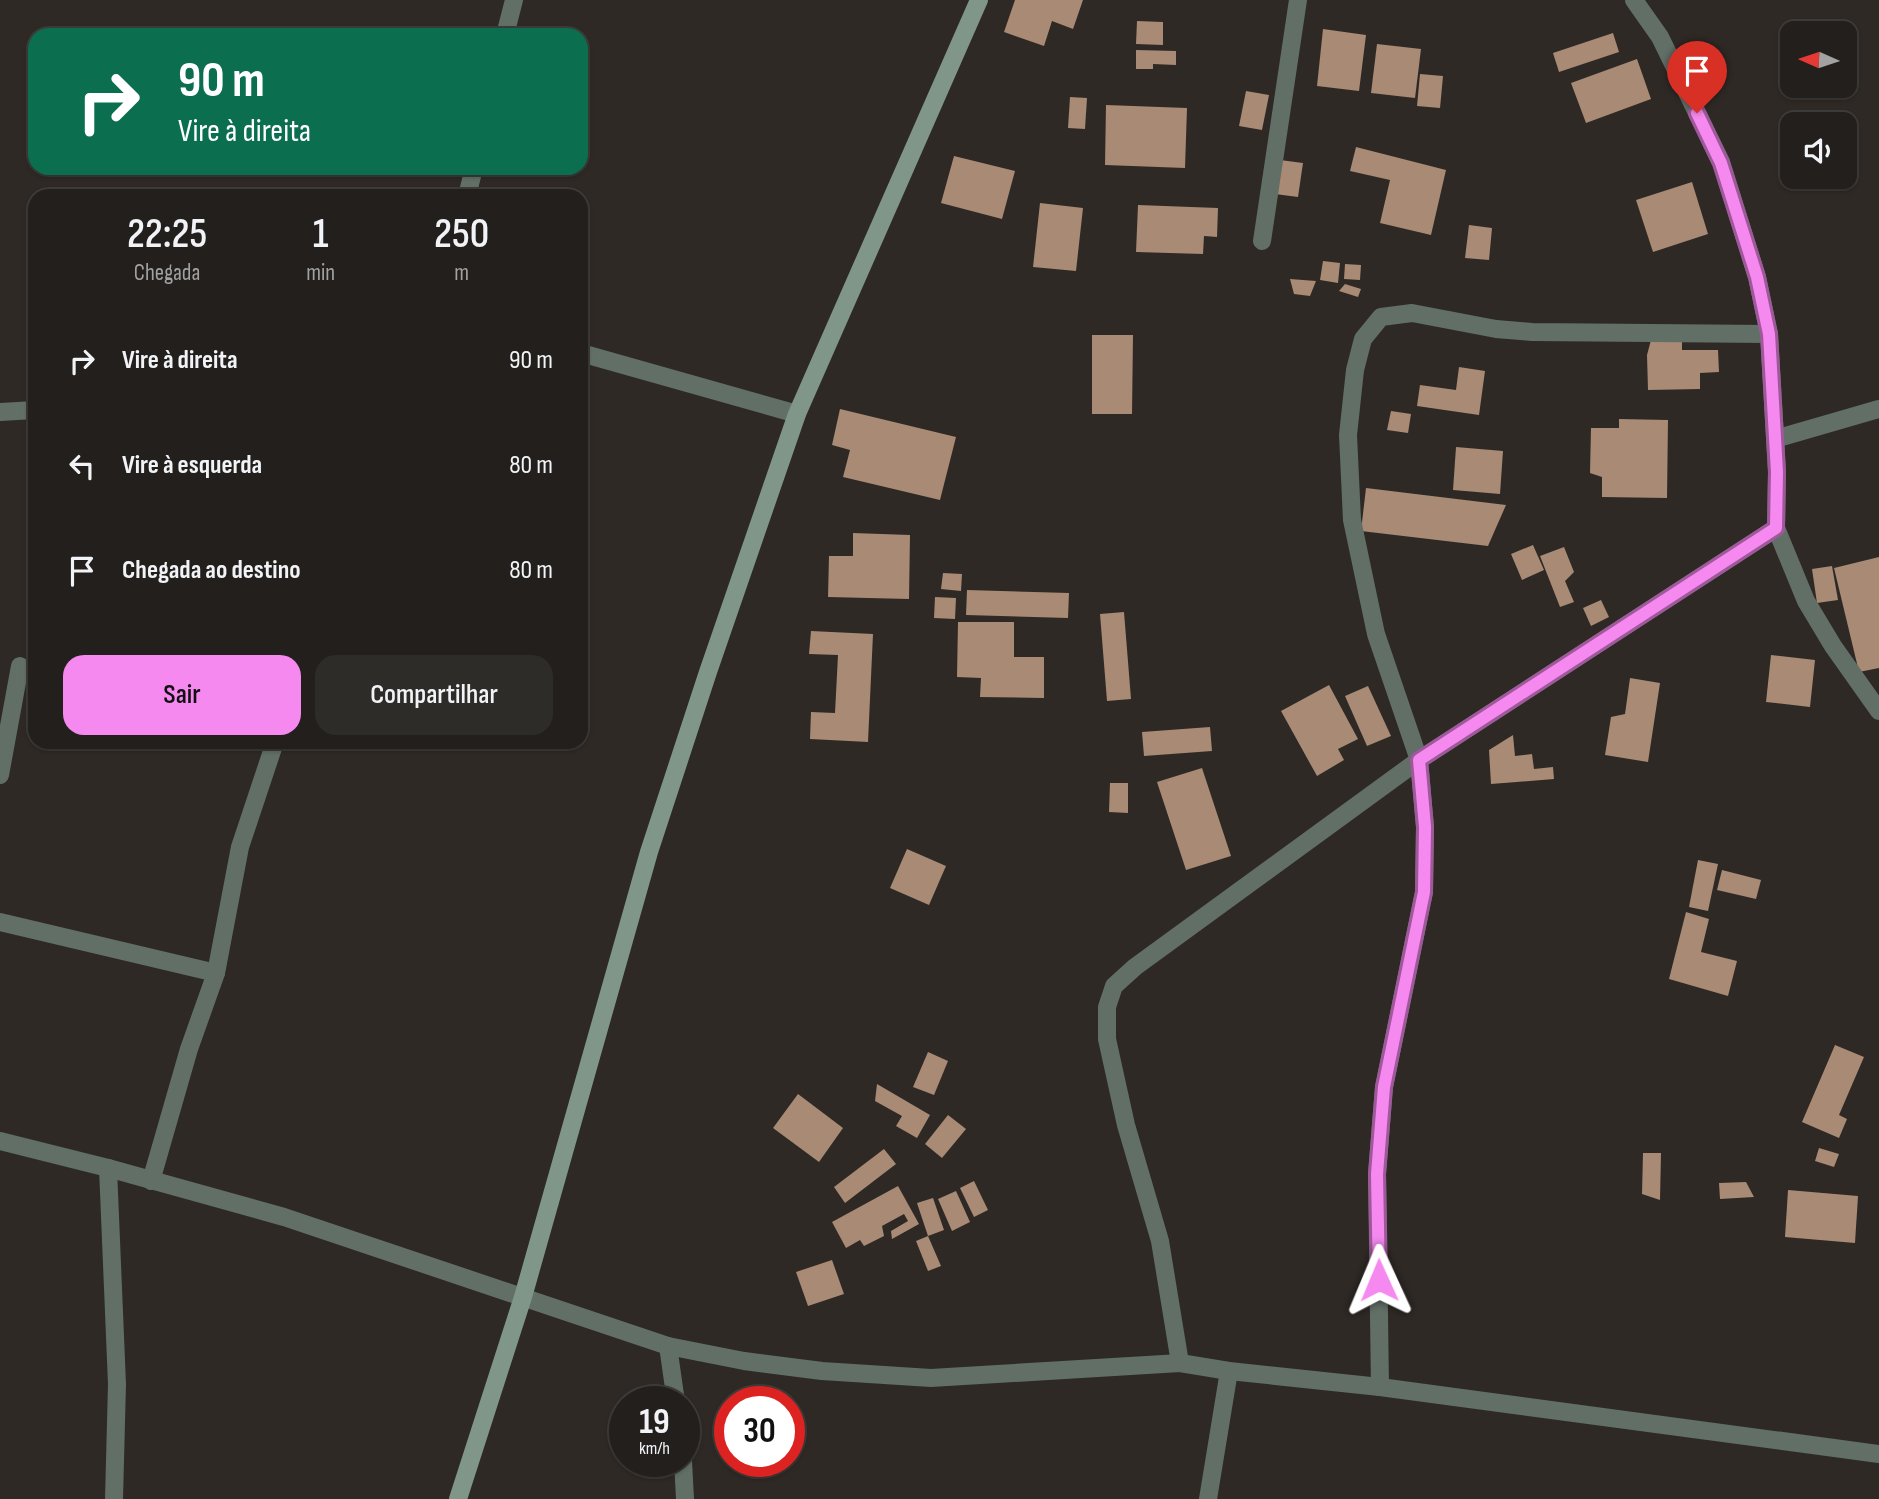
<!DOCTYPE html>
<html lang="pt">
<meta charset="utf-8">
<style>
body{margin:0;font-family:"Sofia Sans Condensed",sans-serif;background:#2e2c29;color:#f1f3f6;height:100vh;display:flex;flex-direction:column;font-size:26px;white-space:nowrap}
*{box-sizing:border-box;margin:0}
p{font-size:23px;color:#a2a2a3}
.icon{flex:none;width:38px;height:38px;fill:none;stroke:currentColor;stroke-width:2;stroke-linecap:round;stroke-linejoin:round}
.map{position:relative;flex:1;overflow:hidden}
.side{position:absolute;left:28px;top:189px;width:560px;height:560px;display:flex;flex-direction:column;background:#221f1c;border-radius:21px;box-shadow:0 2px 5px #0004,0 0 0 2px #3f3d3b}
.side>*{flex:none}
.guide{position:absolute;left:28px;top:28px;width:560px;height:147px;border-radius:21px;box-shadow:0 2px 5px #0004,0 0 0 2px #3f3d3b;background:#0b6e4f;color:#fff;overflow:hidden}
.needle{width:46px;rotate:273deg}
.fabs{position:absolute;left:1780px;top:21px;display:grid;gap:14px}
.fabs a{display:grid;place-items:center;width:77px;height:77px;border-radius:14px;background:#221f1c;box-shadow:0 2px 5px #0004,0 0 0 2px #3f3d3b;font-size:35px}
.speed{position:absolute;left:609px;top:1386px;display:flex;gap:14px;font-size:35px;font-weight:700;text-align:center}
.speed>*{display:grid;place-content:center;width:91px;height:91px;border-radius:50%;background:#221f1c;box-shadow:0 2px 5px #0004,0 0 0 2px #3f3d3b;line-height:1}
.speed small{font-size:18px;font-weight:400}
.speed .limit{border:10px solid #d22;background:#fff;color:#111}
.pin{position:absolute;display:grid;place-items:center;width:60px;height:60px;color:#fff;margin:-72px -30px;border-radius:50% 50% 50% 0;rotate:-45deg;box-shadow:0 0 7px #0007}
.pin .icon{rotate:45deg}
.me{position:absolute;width:77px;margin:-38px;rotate:359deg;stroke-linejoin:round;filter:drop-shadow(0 0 5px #0008)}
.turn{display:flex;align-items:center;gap:24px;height:147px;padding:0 35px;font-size:32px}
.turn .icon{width:91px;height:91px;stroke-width:2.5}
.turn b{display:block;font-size:49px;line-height:60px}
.eta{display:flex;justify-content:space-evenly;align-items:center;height:119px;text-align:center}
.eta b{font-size:42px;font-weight:600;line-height:49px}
.primary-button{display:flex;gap:14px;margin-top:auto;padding:14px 35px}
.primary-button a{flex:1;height:80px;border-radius:21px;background:#f589ef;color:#111;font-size:28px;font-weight:600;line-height:80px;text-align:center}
.primary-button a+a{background:#2e2c29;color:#f1f3f6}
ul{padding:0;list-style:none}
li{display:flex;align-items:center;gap:21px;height:105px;padding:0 35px}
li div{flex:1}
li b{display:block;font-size:26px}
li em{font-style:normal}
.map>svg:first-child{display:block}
</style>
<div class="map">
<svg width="1879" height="1499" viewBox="0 0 1879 1499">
<rect width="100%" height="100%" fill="#2e2925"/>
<g fill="#a88a75">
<polygon points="1015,0 1083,0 1073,29 1052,21 1044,46 1004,32"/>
<polygon points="1137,21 1163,22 1163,45 1136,44"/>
<polygon points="1323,29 1366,35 1359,91 1317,86"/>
<polygon points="1613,33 1619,52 1559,72 1553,53"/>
<polygon points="1377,44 1421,49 1415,98 1371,93"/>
<polygon points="1136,50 1176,51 1176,65 1153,64 1153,69 1136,69"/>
<polygon points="1637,59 1651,99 1586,123 1571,83"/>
<polygon points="1420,74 1443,76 1440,108 1417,106"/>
<polygon points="1246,91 1269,95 1262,130 1239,126"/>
<polygon points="1070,97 1087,98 1085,129 1068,128"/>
<polygon points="1106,105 1187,108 1185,168 1105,165"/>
<polygon points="1356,147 1446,170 1431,235 1380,223 1390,180 1350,171"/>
<polygon points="954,156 1015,171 1002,219 941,203"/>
<polygon points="1280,160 1303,163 1298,197 1275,194"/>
<polygon points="1692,182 1708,234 1653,252 1636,200"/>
<polygon points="1040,203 1083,208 1076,271 1033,267"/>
<polygon points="1138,205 1218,208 1217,237 1204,236 1203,254 1136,252"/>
<polygon points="1469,225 1492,228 1489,260 1465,258"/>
<polygon points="1323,261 1340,263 1338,283 1320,280"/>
<polygon points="1345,264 1361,265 1360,280 1344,279"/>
<polygon points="1290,279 1316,281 1310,296 1294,294"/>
<polygon points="1345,284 1361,289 1358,297 1339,291"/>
<polygon points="1092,335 1133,335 1132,414 1092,414"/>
<polygon points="1651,340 1682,340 1682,350 1718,350 1719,372 1700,373 1700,389 1648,390 1647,355"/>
<polygon points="1459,367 1485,371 1479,415 1417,406 1420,385 1456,390"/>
<polygon points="840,409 956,437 940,500 843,477 850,450 832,445"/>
<polygon points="1391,411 1411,414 1408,433 1387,430"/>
<polygon points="1619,419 1668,420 1667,498 1602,497 1602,477 1590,473 1591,428 1619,428"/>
<polygon points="1456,447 1503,451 1500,494 1453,490"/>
<polygon points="1366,488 1506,505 1488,546 1361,531"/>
<polygon points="853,533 910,535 909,599 828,597 829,556 853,556"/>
<polygon points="1533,545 1544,570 1522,580 1511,554"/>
<polygon points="1564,547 1574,572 1565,581 1574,602 1560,607 1540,556"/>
<polygon points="1879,557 1879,668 1859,672 1834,568"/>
<polygon points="1832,566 1838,600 1817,603 1812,569"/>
<polygon points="943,573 962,574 961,591 941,589"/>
<polygon points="967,590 1069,593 1068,618 966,615"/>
<polygon points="935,597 956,598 955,619 934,618"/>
<polygon points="1601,600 1609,617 1591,626 1583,608"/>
<polygon points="1124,612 1131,699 1107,701 1100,614"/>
<polygon points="958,622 1014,622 1014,657 1044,657 1044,698 980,697 981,678 957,677"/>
<polygon points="811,631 873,634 868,742 810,739 811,712 835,713 838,655 809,654"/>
<polygon points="1771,655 1815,660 1810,707 1766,702"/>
<polygon points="1630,678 1660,683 1648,762 1605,755 1611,717 1625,714"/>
<polygon points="1329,685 1358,739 1338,749 1344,760 1317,776 1281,711"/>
<polygon points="1368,686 1391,736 1367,746 1345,696"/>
<polygon points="1210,727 1212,751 1144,756 1142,732"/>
<polygon points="1513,735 1515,756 1532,754 1534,769 1553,767 1554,779 1491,784 1489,750"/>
<polygon points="1202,768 1231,856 1186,870 1157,782"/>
<polygon points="1110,783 1128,783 1128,813 1109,812"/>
<polygon points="907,849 946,866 929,905 890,888"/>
<polygon points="1698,860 1718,864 1708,911 1689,907"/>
<polygon points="1722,870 1761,880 1756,899 1717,890"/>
<polygon points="1686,912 1709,919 1701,952 1737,961 1728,996 1669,979"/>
<polygon points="1835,1045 1864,1057 1839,1115 1847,1119 1839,1138 1802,1122"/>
<polygon points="928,1052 948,1061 934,1095 913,1087"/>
<polygon points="877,1084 930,1115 917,1138 896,1126 902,1116 875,1101"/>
<polygon points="798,1094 843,1128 819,1162 773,1128"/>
<polygon points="948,1115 966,1129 942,1158 925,1144"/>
<polygon points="1819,1148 1839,1154 1834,1167 1815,1161"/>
<polygon points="884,1149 896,1164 845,1203 834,1187"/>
<polygon points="1643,1153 1661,1153 1660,1200 1642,1194"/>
<polygon points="974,1181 988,1210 974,1217 960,1188"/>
<polygon points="1746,1182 1754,1197 1720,1199 1719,1183"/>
<polygon points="898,1186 919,1224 892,1239 891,1231 908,1221 904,1214 882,1226 884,1236 864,1246 860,1240 846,1248 832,1222"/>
<polygon points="1788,1190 1858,1196 1855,1243 1785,1237"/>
<polygon points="956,1191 970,1222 952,1231 938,1199"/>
<polygon points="933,1198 944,1230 928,1236 941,1266 928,1271 916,1241 928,1236 917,1203"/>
<polygon points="832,1260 844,1294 808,1306 796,1272"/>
</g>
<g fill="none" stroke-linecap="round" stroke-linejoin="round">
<g stroke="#616f67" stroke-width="18">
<polyline points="1634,0 1660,37 1721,162 1757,277 1769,334 1777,472 1776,528 1806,601 1833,646 1879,711"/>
<polyline points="505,35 514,0"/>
<polyline points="467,196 474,168"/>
<polyline points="1262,241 1298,0"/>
<polyline points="581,353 797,414"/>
<polyline points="0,412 35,410"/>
<polyline points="1775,439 1879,409"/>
<polyline points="0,775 20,666"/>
<polyline points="0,922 216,973"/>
<polyline points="0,1141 108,1168 284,1217 668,1346 744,1361 822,1371 931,1378 1180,1363 1229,1371 1380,1387 1879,1454"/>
<polyline points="108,1168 117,1384 114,1499"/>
<polyline points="151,1181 189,1049 216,973 240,847 275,742"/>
<polyline points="668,1346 676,1402"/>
<polyline points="1180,1363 1160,1241 1126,1125 1107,1039 1107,1007 1114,986 1135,967 1419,760 1776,528"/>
<polyline points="1380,1387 1377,1174 1384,1087 1424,892 1425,827 1419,760 1376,634 1352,520 1348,435 1355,370 1363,339 1381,317 1412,313 1496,329 1532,332 1769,334"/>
<polyline points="683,1461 685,1499"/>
<polyline points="1208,1499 1229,1371"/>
</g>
<polyline stroke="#7f9689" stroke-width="18" points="458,1499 523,1297 649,852 708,672 797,414 979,0"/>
</g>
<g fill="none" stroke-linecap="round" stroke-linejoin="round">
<defs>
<polyline id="route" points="1379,1280 1377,1174 1384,1087 1424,892 1425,827 1419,760 1776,528 1777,472 1769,334 1757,277 1721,163 1697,113"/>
</defs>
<use href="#route" stroke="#9f599b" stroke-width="18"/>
<use href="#route" stroke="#f589ef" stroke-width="12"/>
</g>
</svg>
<div class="fabs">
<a><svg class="needle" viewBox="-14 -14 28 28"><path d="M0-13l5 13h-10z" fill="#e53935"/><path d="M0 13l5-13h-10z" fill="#a2a2a3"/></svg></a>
<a><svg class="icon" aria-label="sound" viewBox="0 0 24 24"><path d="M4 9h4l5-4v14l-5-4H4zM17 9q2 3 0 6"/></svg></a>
</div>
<div class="speed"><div>19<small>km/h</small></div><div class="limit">30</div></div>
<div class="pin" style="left:1697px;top:113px;background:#d93025"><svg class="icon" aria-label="arrive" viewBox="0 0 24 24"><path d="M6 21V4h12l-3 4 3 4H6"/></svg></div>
<svg class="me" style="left:1379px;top:1280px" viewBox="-20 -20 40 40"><path d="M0-17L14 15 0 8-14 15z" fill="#f589ef" stroke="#fff" stroke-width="4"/></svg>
<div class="guide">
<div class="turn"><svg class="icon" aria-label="right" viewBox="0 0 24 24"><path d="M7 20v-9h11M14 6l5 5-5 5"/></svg><div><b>90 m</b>Vire à direita</div></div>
</div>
<section class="side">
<div class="eta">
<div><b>22:25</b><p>Chegada</p></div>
<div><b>1</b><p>min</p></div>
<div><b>250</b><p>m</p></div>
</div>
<ul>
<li><svg class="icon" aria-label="right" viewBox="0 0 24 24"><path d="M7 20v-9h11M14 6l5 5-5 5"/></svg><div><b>Vire à direita</b></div><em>90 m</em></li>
<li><svg class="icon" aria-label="left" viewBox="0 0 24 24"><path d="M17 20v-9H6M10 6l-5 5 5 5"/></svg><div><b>Vire à esquerda</b></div><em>80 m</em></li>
<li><svg class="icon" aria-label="arrive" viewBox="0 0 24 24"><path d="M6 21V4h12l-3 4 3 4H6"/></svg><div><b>Chegada ao destino</b></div><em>80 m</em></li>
</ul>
<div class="primary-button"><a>Sair</a><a>Compartilhar</a></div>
</section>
</div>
